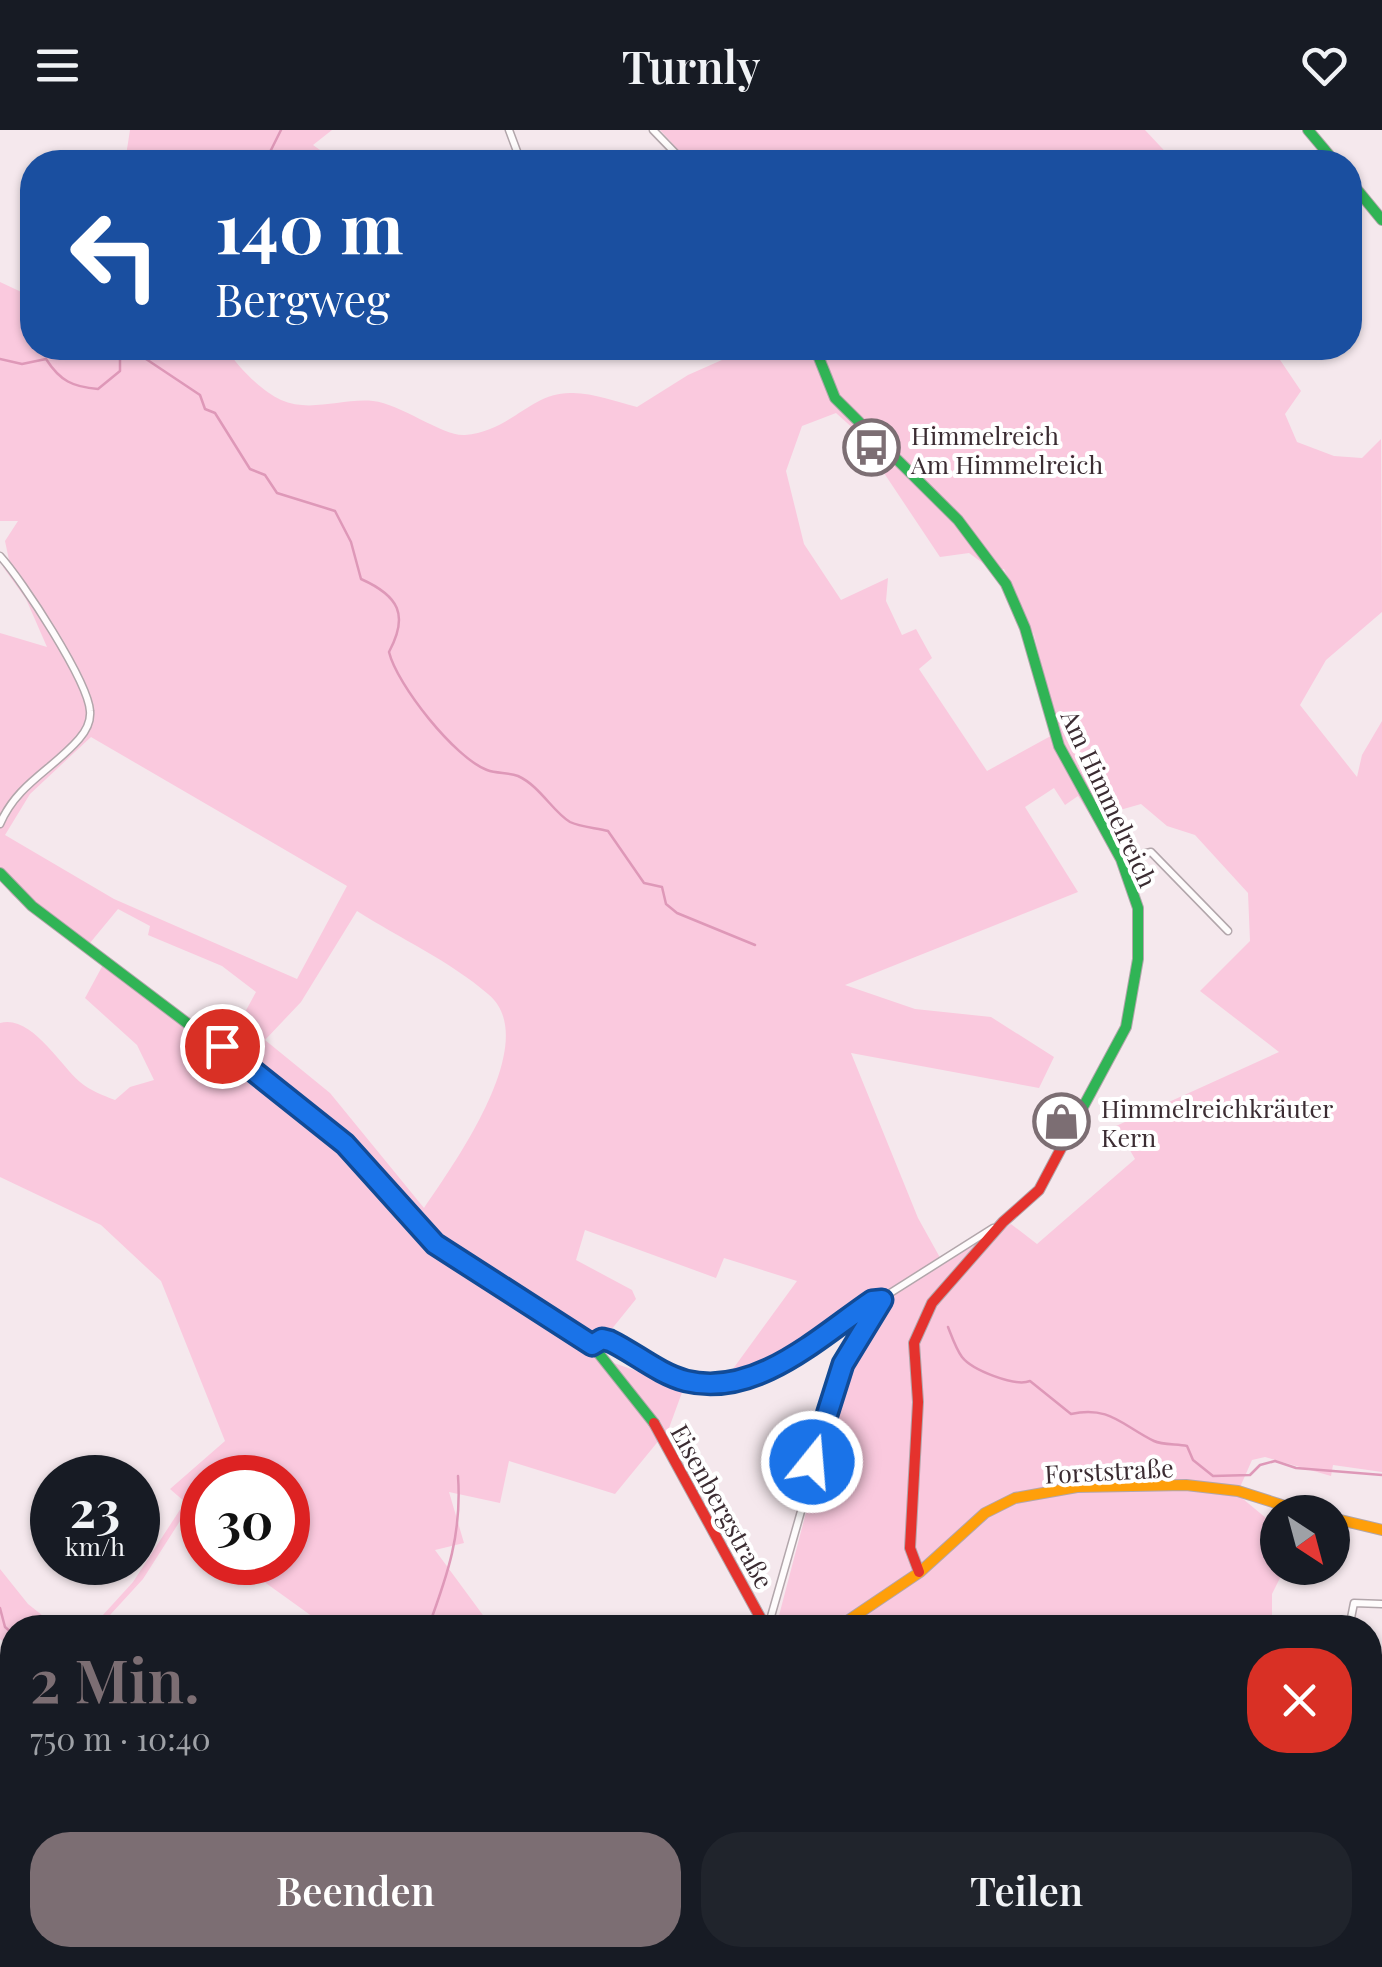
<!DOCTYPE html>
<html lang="de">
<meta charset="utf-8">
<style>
body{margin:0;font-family:"Playfair Display",serif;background:#20242c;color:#f1f3f6;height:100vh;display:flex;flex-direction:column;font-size:38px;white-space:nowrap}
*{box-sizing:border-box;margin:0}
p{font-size:32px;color:#9ea1a6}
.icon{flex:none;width:55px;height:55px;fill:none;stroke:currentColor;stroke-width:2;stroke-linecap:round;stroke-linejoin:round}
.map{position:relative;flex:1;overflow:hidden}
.drawer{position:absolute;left:0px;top:1485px;width:1382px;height:352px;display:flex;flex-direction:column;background:#171b24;border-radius:40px 40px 0 0;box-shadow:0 2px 8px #0004}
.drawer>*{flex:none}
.top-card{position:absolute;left:20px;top:20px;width:1342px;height:210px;border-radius:40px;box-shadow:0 2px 8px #0004;background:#1a4fa0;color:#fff;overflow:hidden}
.needle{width:65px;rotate:144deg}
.buttons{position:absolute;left:1260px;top:1365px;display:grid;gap:20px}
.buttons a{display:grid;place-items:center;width:90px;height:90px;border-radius:50%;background:#171b24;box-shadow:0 2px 8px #0004;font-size:50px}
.speed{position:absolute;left:30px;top:1325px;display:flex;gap:20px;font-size:50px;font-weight:700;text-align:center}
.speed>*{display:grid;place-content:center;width:130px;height:130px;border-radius:50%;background:#171b24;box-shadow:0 2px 8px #0004;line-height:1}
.speed small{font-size:25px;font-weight:400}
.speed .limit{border:15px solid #d22;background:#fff;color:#111}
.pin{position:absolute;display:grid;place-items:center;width:85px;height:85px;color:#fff;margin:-42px;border:5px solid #fff;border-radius:50%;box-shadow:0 2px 10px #0007}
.me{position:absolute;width:110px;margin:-55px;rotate:17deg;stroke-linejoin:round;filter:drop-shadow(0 0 8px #0008)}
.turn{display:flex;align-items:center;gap:35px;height:210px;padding:0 30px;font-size:45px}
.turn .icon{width:130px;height:130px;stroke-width:2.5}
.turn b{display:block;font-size:70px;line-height:85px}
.round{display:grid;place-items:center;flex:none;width:105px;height:105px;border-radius:40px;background:#20242c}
.summary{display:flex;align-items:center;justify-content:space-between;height:170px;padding:0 30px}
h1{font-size:60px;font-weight:600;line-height:75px;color:#7c6e73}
.cta{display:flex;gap:20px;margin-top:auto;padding:20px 30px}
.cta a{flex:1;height:115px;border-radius:40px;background:#7c6e73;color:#fff;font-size:40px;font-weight:600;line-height:115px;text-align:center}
.cta a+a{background:#20242c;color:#f1f3f6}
header{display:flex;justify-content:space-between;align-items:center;height:130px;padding:0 30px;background:#171b24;font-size:45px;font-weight:600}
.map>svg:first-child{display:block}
</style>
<header><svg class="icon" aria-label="menu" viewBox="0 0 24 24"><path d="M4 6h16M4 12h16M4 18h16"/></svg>Turnly<svg class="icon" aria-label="heart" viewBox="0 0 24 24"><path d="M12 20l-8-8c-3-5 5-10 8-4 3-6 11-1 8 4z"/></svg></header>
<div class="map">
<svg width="1382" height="1837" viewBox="0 0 1382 1837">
<rect width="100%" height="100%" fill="#f5e8ed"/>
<g fill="#fac9de" fill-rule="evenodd">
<polygon points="130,0 332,0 313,15 337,32 125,32"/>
<polygon points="660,0 1145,0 1175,32 689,32"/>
<path d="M0,152L32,167V218H226C237,236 261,261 281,270C310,283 343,268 373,271C401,274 444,307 465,305C510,302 530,263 570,263C591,262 617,272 637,277L688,245L749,218H1272L1301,261L1285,284L1297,312L1334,326L1362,328L1381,309L1382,482L1326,530L1300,575L1357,647L1362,625L1382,591V1342L1333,1335L1331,1346L1265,1327L1252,1330L1237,1364L1277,1397L1278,1438H1285L1272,1464V1497H776L836,1268L859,1212L850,1192L805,1226L722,1254L797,1151L724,1128L716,1148L585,1100L576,1130L632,1160L636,1169L594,1221L599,1228L684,1257L669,1298L615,1364L509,1331L500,1373L449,1362L464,1413L435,1420L488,1492L499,1497H327L238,1433L288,1432V1348H202V1407L180,1391L143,1449L99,1497H92L133,1452L185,1372L170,1359L225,1311L161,1151L101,1095L0,1047V893C31,884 60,935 80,952C91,961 102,965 115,970L130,957L154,950L137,915L85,868L104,833L224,921L256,862L222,836L148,805L150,796L118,779L85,819L12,765L0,749V503L47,517L26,469L3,437L9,430L5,411L18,391H0ZM836,283L856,301L940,427L969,423L991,439H1004L1034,505L1058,602L987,641L919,539L932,528L916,499L902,505L886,471L888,448L841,470L804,414L786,341L802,296ZM91,607L347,756L297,849L114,769L5,705L30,664ZM1054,658L1065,675L1078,666L1092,688L1141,674L1167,696L1195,705L1248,763L1250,811L1200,861L1279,922L1116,996L1135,1029L1037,1114L1011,1094L943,1133L918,1088L851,923L1039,958L1054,927L991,887L915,879L845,855L1078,762L1025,677ZM357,781C399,808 450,831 488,864C544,910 453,1035 424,1078L330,963L265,910L301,872Z"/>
<polygon points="0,1439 28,1474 57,1497 12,1498 12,1517 0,1509"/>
<polygon points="316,1825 694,1825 703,1837 331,1837"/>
<polygon points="972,1825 1206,1825 1201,1837 967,1837"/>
</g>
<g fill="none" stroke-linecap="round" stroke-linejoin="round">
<g stroke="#de98b8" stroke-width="2.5">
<polyline points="258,32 267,28 281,0"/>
<path d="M0,229L22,234L46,229C60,251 73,257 98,259L120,241V228L140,225L200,265L205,279L215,283L250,339L265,345L277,363L335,381L351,412L361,449C399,466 409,485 389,522C397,555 455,628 487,640C497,644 508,642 518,646C540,656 553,682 570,692C580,697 597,698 608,701L644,753L662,757L666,774L677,783L755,815"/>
<path d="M948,1197C952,1207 956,1219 962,1227C972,1240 1015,1257 1030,1251L1071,1284C1109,1275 1123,1296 1154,1311C1162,1315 1177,1314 1187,1316L1193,1330L1213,1346L1250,1345L1260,1335L1275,1331L1296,1338L1382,1345"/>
<polyline points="0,1478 5,1497 12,1503"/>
<path d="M428,1498C448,1444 462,1403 458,1346"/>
<polyline points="116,1825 120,1837"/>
</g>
<defs>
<g id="street">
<polyline points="509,0 521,32"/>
<polyline points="653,0 684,32"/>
<path d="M0,426C22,450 88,551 90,581C91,592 86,601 79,609C52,640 17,654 0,694"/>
<polyline points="1121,729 1151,722 1228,801"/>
<polyline points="592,1215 602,1209 684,1251 722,1255 767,1241 993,1098"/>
<polyline points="768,1497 843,1234 881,1171"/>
<polyline points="1349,1498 1354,1473 1382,1474"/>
<polyline points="1370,1543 1382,1549"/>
<polyline points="0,1796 12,1824"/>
<polyline points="13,1825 20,1837"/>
</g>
<g id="fast">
<polyline points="1308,0 1335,32"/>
<polyline points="1350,51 1382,90"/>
<polyline points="815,218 835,268 958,390 1006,454 1025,498 1059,616 1121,729 1138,778 1138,829 1126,897 1075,992"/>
<polyline points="0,743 32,776 322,995 356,1025 435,1114 592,1215 654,1293"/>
</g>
<g id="slow">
<polyline points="1332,1388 1382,1400"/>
<polyline points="837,1498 920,1442 985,1383 1015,1368 1077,1357 1186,1355 1238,1361 1304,1382"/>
</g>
<g id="jam">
<polyline points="654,1293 766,1498"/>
<polyline points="919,1442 910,1418 918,1272 914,1213 932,1173 1003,1092 1039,1060 1075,992"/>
<polyline points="878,1825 885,1837"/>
</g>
</defs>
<use href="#street" stroke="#b2a6ab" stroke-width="9"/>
<use href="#fast" stroke="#b2a6ab" stroke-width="12"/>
<use href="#slow" stroke="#b2a6ab" stroke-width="12"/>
<use href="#jam" stroke="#b2a6ab" stroke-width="12"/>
<use href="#street" stroke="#fefcfc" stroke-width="6"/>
<use href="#fast" stroke="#30b455" stroke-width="10"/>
<use href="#slow" stroke="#ff9f0a" stroke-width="10"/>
<use href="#jam" stroke="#e5322d" stroke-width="10"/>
</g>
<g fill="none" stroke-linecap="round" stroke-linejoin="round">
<defs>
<path id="route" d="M222,916L345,1014L435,1114L592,1215L602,1209L610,1211C635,1223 659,1244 686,1251C756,1268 819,1207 872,1171L882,1170L843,1234L812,1332"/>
</defs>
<use href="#route" stroke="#114b97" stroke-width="25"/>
<use href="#route" stroke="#1a73e8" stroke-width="18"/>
</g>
<defs>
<symbol id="bus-ring" viewBox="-11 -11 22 22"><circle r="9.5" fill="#fff" stroke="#7c6e73" stroke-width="1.5"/><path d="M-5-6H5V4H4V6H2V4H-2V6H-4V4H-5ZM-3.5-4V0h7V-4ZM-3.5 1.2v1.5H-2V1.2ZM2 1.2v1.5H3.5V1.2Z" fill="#7c6e73"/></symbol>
<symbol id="shop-ring" viewBox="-11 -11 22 22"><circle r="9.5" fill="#fff" stroke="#7c6e73" stroke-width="1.5"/><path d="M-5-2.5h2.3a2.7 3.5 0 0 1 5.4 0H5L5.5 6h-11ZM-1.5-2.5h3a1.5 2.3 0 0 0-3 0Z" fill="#7c6e73"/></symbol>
</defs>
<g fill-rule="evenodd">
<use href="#bus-ring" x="840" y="286" width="63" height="63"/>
<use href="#shop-ring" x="1030" y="960" width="63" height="63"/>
</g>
<g text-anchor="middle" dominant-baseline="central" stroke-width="8" stroke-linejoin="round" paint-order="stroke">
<g font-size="25" fill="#3b2c32" stroke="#fff" text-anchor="start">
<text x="911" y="304">Himmelreich<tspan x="911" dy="29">Am Himmelreich</tspan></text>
<text x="1101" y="977">Himmelreichkräuter<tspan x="1101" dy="29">Kern</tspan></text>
</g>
<g font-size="25" fill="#3b2c32" stroke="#fff">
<text transform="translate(1110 668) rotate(65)">Am Himmelreich</text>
<text transform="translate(1109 1340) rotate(-3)">Forststraße</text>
<text transform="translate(723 1376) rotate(61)">Eisenbergstraße</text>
</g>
</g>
</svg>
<div class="buttons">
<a><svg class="needle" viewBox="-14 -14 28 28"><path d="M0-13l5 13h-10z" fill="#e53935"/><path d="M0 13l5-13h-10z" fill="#9ea1a6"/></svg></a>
</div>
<div class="speed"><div>23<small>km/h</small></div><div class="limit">30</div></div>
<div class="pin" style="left:222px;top:916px;background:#d93025"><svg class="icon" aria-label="arrive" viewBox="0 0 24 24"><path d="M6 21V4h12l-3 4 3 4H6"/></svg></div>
<svg class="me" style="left:812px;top:1332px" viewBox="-20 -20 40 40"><circle r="17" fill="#1a73e8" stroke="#fff" stroke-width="3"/><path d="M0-11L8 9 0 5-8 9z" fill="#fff"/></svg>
<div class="top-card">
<div class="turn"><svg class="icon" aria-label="left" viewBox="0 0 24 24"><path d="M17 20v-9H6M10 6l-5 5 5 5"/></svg><div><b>140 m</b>Bergweg</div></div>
</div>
<section class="drawer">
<div class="summary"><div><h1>2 Min.</h1><p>750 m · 10:40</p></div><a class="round" style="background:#d93025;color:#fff"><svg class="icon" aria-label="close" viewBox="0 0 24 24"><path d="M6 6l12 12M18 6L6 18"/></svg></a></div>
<div class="cta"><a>Beenden</a><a>Teilen</a></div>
</section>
</div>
